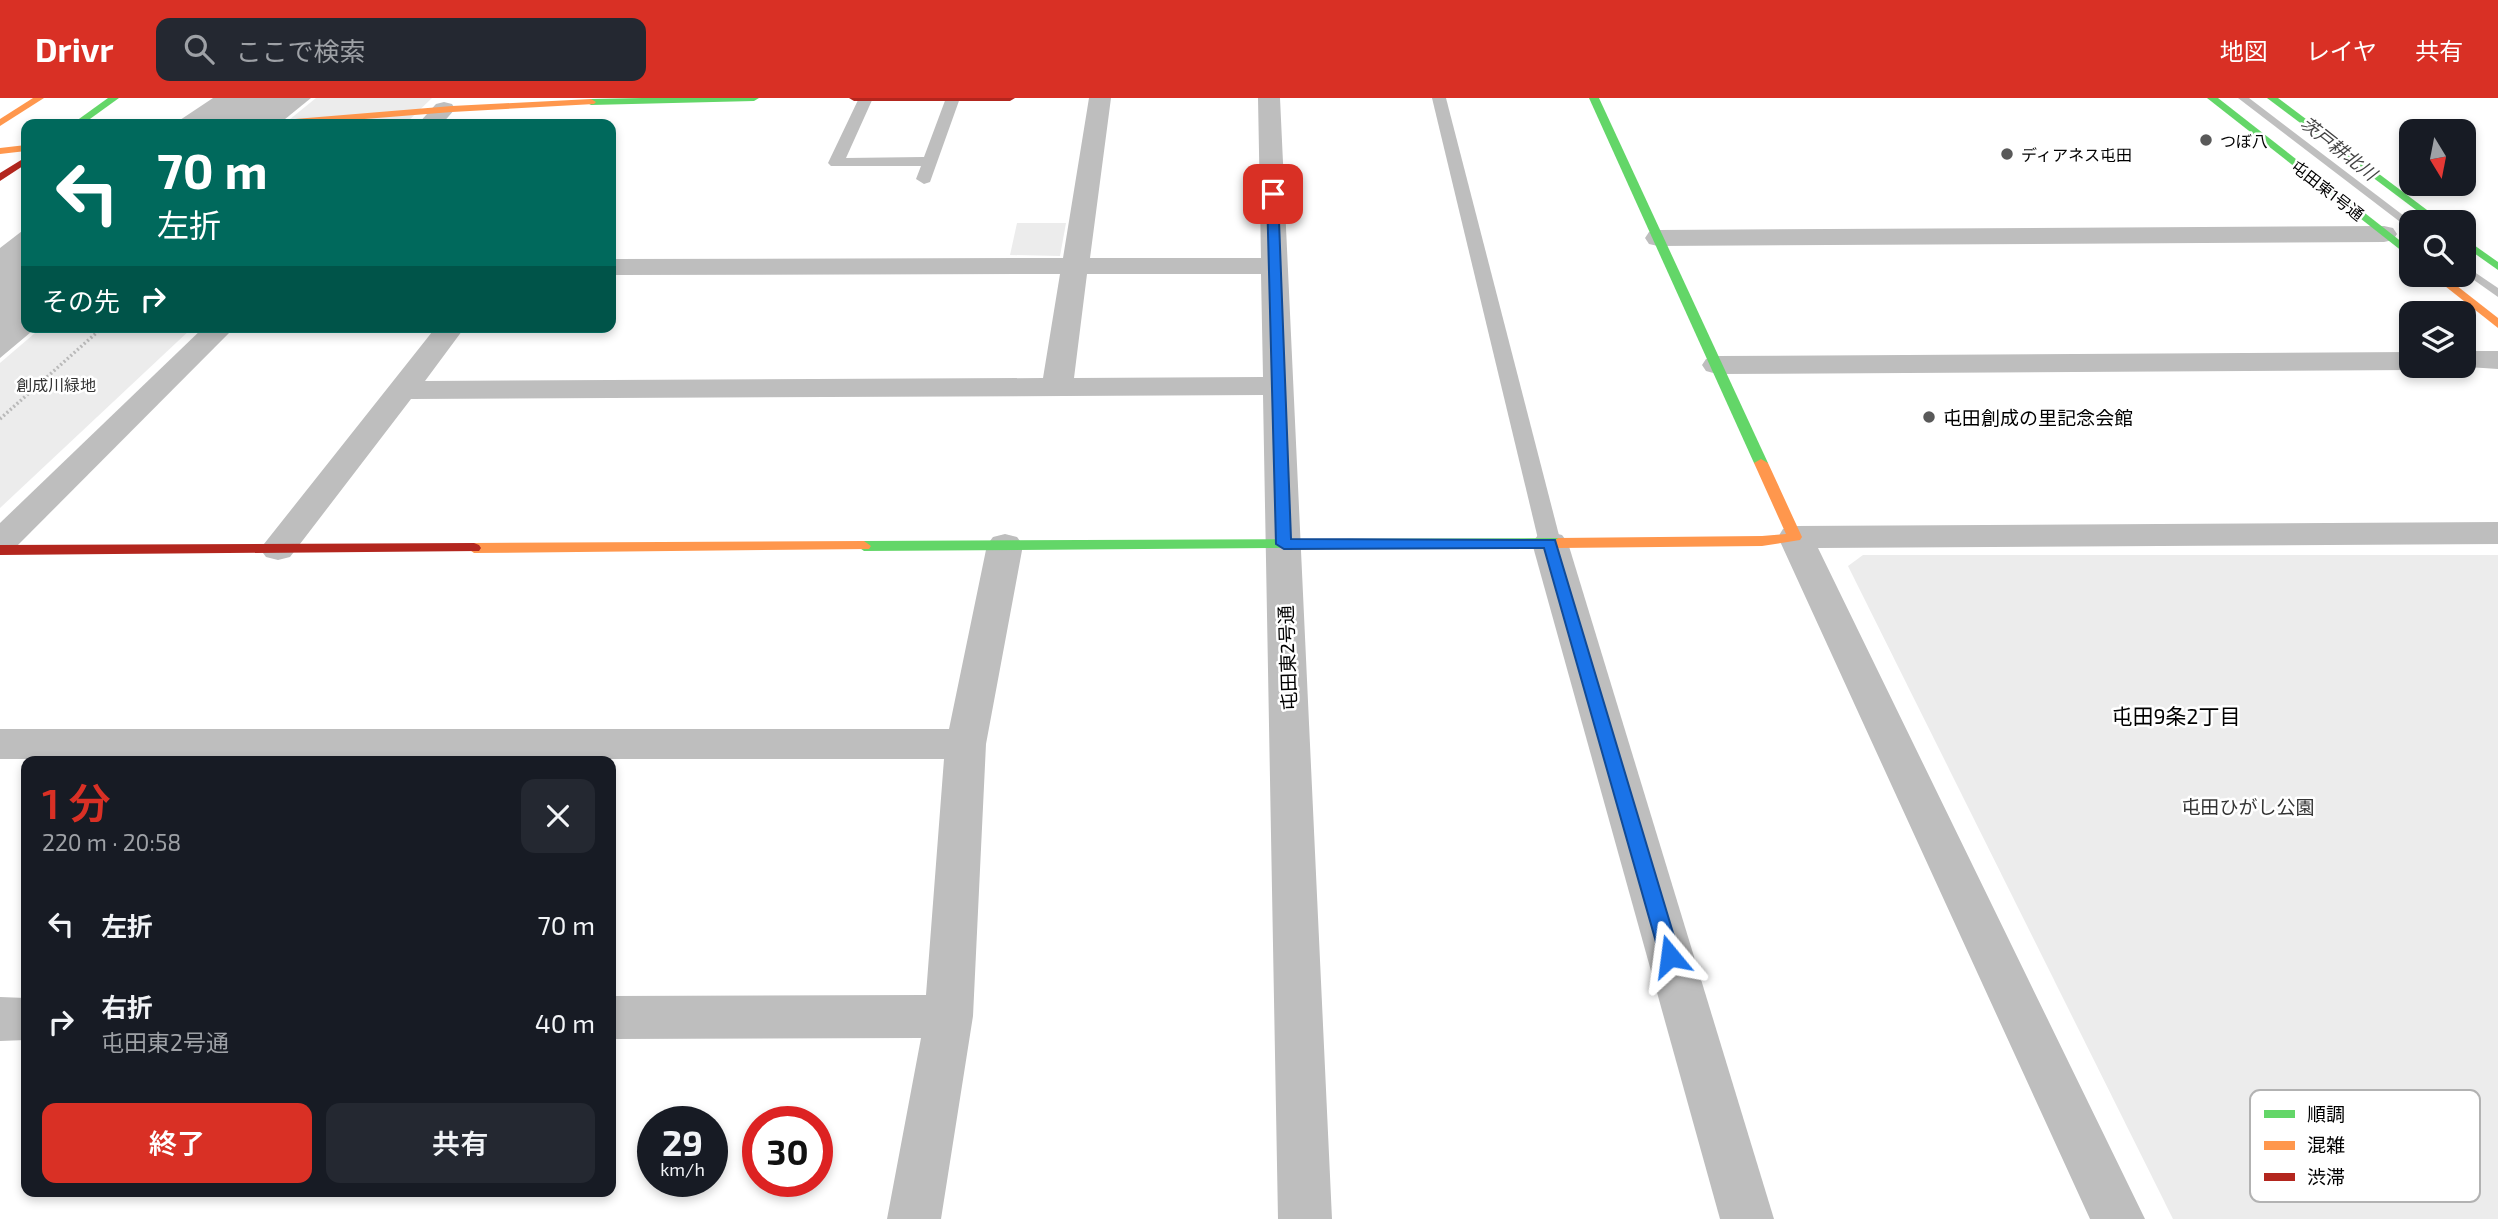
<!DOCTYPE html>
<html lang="ja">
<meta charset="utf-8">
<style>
body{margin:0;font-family:"Exo 2","Noto Sans JP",sans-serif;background:#242831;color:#f1f3f6;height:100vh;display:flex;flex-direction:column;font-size:26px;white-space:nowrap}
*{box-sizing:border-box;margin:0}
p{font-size:23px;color:#9ea1a6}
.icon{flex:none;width:38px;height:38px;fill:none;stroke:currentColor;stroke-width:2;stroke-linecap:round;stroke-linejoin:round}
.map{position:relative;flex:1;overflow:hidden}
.sheet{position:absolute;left:21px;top:658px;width:595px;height:441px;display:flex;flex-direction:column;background:#171b24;border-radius:14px;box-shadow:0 4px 10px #0003}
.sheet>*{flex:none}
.guide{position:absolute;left:21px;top:21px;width:595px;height:214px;border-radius:14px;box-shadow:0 4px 10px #0003;background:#00695c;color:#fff;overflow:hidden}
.needle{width:46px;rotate:170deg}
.controls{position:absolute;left:2399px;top:21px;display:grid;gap:14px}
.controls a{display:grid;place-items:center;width:77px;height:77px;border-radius:14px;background:#171b24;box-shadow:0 4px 10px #0003;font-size:35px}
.speed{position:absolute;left:637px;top:1008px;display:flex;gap:14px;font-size:35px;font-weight:700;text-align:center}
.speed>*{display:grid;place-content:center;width:91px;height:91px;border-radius:50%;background:#171b24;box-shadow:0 4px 10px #0003;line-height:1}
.speed small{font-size:18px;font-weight:400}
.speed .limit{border:10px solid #d22;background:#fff;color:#111}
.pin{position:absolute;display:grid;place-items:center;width:60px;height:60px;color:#fff;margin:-30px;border-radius:14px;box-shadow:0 4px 10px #0006}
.me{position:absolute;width:77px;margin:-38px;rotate:344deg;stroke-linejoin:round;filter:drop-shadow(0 0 5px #0008)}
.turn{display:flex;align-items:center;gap:24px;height:147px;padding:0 21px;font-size:32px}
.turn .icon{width:91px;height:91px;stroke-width:2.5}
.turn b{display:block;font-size:49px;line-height:60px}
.then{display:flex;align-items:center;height:66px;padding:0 21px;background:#0003;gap:14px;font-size:26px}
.round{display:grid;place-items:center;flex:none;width:74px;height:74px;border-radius:14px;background:#242831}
.overview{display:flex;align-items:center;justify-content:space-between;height:119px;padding:0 21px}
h1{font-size:42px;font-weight:600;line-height:52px;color:#d93025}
.cta{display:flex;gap:14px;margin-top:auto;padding:14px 21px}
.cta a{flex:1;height:80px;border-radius:14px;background:#d93025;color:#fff;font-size:28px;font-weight:600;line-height:80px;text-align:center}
.cta a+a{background:#242831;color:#f1f3f6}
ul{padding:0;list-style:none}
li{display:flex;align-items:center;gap:21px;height:98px;padding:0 21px}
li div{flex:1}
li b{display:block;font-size:26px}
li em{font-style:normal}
header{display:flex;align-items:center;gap:42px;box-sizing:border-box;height:98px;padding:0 35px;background:#d93025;color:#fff}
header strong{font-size:33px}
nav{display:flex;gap:38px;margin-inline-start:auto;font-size:24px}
.search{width:490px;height:63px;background:#242831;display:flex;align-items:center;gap:18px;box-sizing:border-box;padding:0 24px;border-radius:14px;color:#9ea1a6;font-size:26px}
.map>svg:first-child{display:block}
</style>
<header>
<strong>Drivr</strong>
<div class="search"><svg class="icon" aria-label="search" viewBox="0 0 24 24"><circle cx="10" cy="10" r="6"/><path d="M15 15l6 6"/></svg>ここで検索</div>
<nav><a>地図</a><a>レイヤ</a><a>共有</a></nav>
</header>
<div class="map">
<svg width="2498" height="1121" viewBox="0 0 2498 1121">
<rect width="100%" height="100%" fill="#fff"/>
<g fill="#ececec">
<polygon points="316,0 432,0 405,26 284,26"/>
<polygon points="1017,125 1066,125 1060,158 1010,157"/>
<polygon points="42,229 193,229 0,410 0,265"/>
<polygon points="1863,457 2498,457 2498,1121 2173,1121 1848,468"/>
</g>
<g fill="#bfbfbf">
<polygon points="213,0 311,0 279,26 174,26"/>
<polygon points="26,130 26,229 37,229 0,260 0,150"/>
</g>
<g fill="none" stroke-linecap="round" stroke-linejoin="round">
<g fill="#bfbfbf" fill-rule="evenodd">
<polygon points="2238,0 2249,0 2412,124 2412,133"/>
<polygon points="2464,167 2498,190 2498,199 2464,175"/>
</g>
<polyline stroke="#b9b9b9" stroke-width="3.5" stroke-dasharray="2 2.5" stroke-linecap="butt" points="0,321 103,229"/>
<g fill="#bebebe" fill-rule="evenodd">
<polygon points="859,0 873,0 846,60 924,59 946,0 960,0 930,84 924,86 916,81 921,68 831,68 828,65"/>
<polygon points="1432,0 1446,0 1561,445 1558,450 1542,450 1539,445"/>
</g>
<g fill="#bebebe" fill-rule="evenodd">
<path d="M1089,0H1111L1090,160H1261L1258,0H1280L1332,1121H1278L1263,297L411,301L290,459L278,462L266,459L260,451L436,229H465L425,283L1043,280L1060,176L611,177V161L1063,160ZM1087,176H1261L1263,279L1074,280Z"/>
<polygon points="444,4 452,6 455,11 442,26 418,26 436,6"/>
<polygon points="2384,128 2393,130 2397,136 2393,142 2384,144 1658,148 1649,146 1645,140 1649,134 1658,132"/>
<polygon points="204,229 235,229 12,453 0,456 0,425"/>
<polygon points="2464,253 2498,253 2498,271 2453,268 2464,268"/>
<polygon points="2412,254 2412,268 2423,269 2412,272 1717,276 1706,273 1702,267 1706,261 1717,258"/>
<polygon points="2498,424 2498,446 1818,450 2145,1121 2090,1121 1778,439 1783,431 1795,428"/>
<polygon points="1550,434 1562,437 1568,445 1774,1121 1720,1121 1532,445 1538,437"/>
<polygon points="1005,436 1017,439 1023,447 986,646 973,918 941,1121 887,1121 921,940 611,941 611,898 926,897 944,661 0,661 0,631 949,631 987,447 993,439"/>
<polygon points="0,899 26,900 26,942 0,943"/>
</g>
<g fill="#63d668" fill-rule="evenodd">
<polygon points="108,0 119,0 83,26 72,26"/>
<polygon points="642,0 759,0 754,3 591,7 586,4 591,1"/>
<polygon points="1589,0 1599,0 1768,365 1766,368 1761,369 1754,365"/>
<polygon points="2207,0 2218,0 2412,152 2412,161"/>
<polygon points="2267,0 2278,0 2443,124 2432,124"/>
<polygon points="2464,140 2498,164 2498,172 2464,148"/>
<polygon points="1558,440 1563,442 1565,445 1563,448 864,453 857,448 864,443"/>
</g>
<g fill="#ff974d" fill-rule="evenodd">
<polygon points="33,0 44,0 0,28 0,21"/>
<polygon points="591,1 596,4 594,6 452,14 302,26 266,26 271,23 452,8"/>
<polygon points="26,47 26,53 0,56 0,50"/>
<polygon points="2431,177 2443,177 2498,220 2498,230"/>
<polygon points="1761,361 1768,365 1802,439 1800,442 1762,448 1558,450 1551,445 1558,440 1762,438 1786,436 1754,365"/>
<polygon points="864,443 871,448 869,451 474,455 467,450 474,445"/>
</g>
<g fill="#b3261e" fill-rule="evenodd">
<polygon points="849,0 1015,0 1010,3 854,3"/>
<polygon points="26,59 26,66 0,83 0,75"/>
<polygon points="474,445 479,447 481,450 479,453 0,457 0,447"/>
</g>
</g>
<polygon fill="#1a73e8" stroke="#114b97" stroke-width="2" points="1273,93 1278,96 1291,441 1555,442 1680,858 1677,863 1670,866 1663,863 1660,858 1544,450 1284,451 1276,446 1267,96"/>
<g fill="#595959" stroke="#fff" stroke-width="2.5">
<circle cx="2206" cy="42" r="7"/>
<circle cx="2007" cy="56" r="7"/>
<circle cx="1929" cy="319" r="7"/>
</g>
<g text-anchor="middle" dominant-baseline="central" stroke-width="5" stroke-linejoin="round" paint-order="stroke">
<g font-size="16" fill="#000" stroke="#fff" text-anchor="start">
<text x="2220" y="42">つぼ八</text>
<text x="2021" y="56">ディアネス屯田</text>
</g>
<g font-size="16" fill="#000" stroke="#fff">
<text transform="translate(2328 92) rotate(38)">屯田東1号通</text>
</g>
<g font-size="16" fill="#333" stroke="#fff">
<text x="56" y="286">創成川緑地</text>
</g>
<g font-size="18" font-style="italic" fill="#444" stroke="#fff">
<text transform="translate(2339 50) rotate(38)">茨戸耕北川</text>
</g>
<g font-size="19" fill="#000" stroke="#fff" text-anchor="start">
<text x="1943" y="319">屯田創成の里記念会館</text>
</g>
<g font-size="19" fill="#000" stroke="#fff">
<text transform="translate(1287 560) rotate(-92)">屯田東2号通</text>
</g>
<g font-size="19" fill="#333" stroke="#fff">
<text x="2248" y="708">屯田ひがし公園</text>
</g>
<g font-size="21" fill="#000" stroke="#fff">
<text x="2176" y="617">屯田9条2丁目</text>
</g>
</g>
<rect x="2250" y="992" width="230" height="112" rx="10" fill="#fff" stroke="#b2b2b2" stroke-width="2"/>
<rect x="2264" y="1012" width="31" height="8" fill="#63d668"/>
<rect x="2264" y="1043" width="31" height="9" fill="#ff974d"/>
<rect x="2264" y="1075" width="31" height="8" fill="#b3261e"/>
<g font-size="19" fill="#000">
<text x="2307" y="1023">順調</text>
<text x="2307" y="1054">混雑</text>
<text x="2307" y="1086">渋滞</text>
</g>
</svg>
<div class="controls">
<a><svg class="needle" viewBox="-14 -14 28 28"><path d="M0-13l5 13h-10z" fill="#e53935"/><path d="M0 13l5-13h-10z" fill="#9ea1a6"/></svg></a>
<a><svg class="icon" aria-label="search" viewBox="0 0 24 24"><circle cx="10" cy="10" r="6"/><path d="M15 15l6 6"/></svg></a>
<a><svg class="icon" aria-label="layers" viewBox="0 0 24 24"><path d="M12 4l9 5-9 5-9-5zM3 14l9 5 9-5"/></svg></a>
</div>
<div class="speed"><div>29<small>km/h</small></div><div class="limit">30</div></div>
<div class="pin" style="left:1273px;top:96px;background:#d93025"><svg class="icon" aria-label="arrive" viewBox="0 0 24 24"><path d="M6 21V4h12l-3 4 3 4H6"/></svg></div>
<svg class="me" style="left:1670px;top:858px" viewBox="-20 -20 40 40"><path d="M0-17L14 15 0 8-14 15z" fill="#1a73e8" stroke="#fff" stroke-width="4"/></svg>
<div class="guide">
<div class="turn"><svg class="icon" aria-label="left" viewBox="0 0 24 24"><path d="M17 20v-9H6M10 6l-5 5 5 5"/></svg><div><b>70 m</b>左折</div></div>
<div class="then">その先<svg class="icon" aria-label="right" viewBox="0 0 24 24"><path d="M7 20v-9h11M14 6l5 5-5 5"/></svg></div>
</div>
<section class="sheet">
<div class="overview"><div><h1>1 分</h1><p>220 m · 20:58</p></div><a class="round"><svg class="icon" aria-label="close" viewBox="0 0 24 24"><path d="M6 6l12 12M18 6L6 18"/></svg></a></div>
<ul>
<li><svg class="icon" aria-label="left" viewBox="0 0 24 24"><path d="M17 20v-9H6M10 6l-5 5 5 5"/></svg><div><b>左折</b></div><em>70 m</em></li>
<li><svg class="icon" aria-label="right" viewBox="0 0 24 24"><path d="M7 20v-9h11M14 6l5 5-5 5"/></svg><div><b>右折</b><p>屯田東2号通</p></div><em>40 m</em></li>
</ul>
<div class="cta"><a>終了</a><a>共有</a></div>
</section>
</div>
